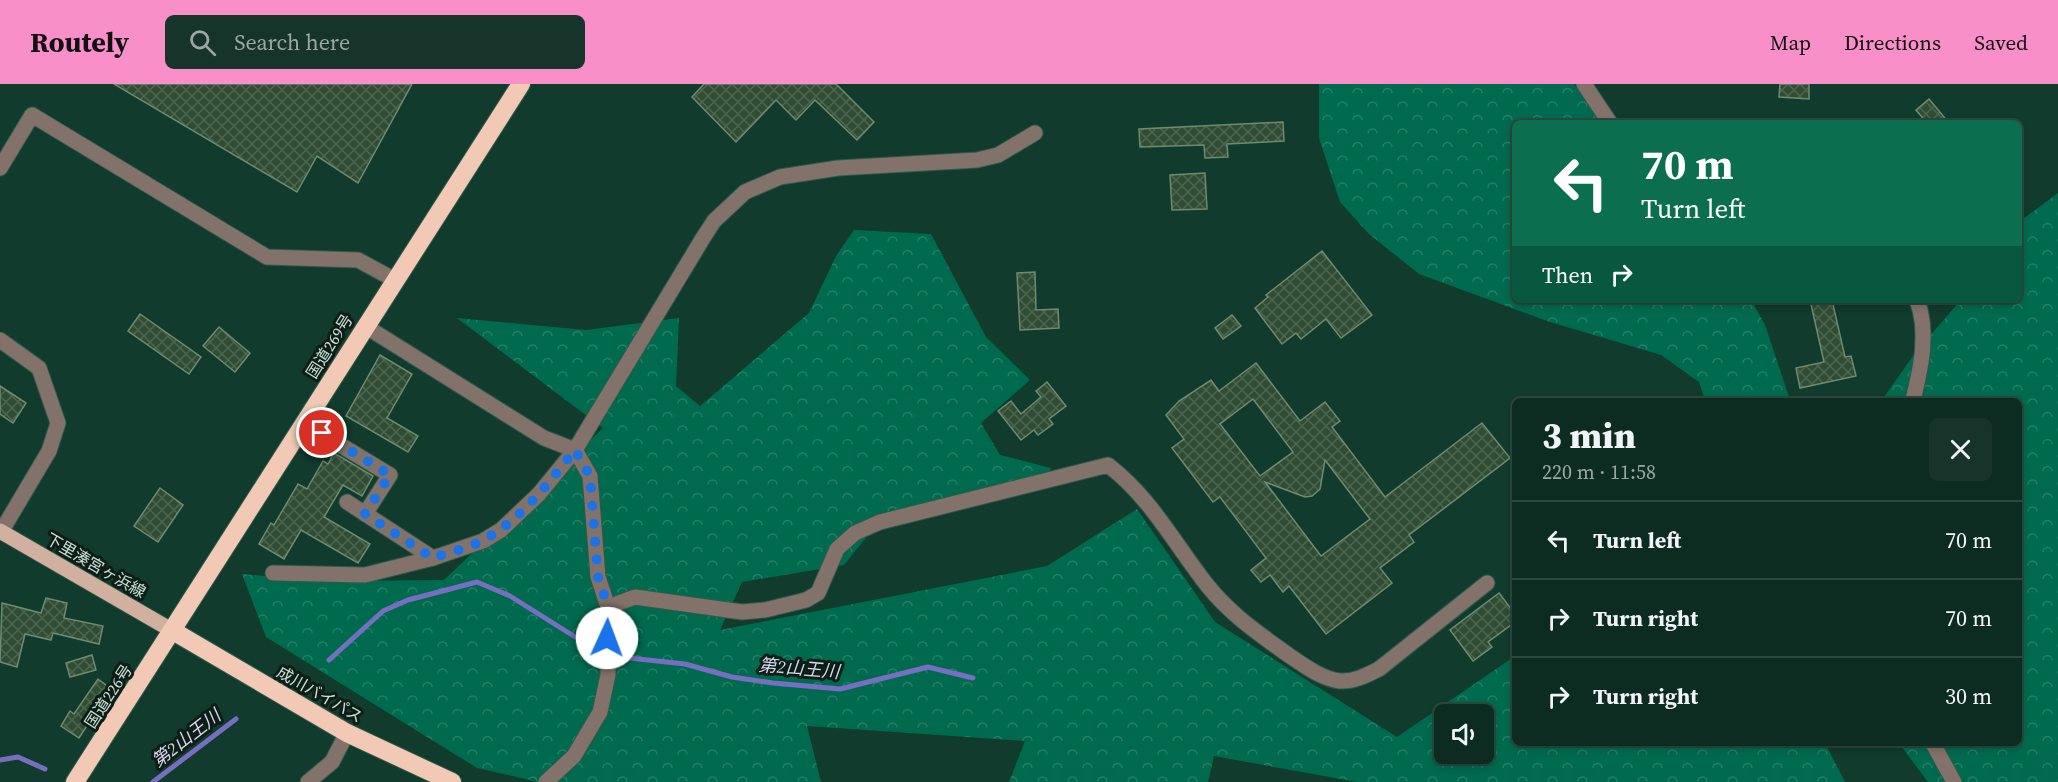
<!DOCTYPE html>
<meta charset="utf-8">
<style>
body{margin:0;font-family:"Source Serif 4","Noto Sans JP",serif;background:#16342a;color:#f1f3f6;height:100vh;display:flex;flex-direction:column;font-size:22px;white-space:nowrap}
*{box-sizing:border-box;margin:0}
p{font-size:20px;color:#9aa7a5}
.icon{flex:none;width:33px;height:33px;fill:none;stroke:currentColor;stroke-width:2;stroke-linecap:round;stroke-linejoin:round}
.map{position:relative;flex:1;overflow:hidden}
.details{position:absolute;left:1512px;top:314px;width:510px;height:348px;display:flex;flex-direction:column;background:#0d2c21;border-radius:9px;box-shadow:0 3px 9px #0003,0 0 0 2px #2d483f}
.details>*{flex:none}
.top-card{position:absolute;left:1512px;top:36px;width:510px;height:183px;border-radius:9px;box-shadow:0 3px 9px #0003,0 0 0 2px #2d483f;background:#0b6e4f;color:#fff;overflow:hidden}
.buttons{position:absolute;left:1434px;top:620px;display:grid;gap:12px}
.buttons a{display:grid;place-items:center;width:60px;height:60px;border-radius:9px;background:#0d2c21;box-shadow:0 3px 9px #0003,0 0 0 2px #2d483f;font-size:30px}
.pin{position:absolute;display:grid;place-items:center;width:51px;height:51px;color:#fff;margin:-26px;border:3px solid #fff;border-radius:50%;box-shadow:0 2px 6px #0007}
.me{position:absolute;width:66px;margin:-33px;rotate:2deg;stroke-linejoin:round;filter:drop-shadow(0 0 4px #0008)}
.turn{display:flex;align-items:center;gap:21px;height:126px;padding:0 30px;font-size:27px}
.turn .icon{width:78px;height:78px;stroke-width:2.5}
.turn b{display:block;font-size:42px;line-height:51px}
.then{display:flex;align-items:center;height:57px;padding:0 30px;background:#0003;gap:12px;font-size:22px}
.round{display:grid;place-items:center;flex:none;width:63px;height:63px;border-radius:9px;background:#16342a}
.overview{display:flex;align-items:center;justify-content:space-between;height:102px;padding:0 30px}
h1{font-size:36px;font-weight:800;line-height:45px}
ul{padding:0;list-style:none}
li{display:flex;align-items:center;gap:18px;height:78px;padding:0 30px;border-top:2px solid #2d483f}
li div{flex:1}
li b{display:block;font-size:22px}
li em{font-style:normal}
header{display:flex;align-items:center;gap:36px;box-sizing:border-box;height:84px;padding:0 30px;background:#f98fc9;color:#111}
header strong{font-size:28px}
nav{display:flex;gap:33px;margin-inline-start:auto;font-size:21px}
.search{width:420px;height:54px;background:#16342a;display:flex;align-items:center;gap:15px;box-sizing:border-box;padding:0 21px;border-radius:9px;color:#9aa7a5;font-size:22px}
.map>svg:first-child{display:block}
</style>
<header>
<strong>Routely</strong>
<div class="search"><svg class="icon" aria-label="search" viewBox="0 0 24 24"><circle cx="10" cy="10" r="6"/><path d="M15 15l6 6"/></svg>Search here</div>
<nav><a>Map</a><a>Directions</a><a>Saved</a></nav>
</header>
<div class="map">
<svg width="2058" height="698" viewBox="0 0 2058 698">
<defs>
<pattern id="forest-crowns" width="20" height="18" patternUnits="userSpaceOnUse" patternTransform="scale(1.5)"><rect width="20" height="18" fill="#006a4e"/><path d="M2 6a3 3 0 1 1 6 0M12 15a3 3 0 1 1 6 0" fill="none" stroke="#247f67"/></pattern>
<pattern id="building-cross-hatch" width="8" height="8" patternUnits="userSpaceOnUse" patternTransform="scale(1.5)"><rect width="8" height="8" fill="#304c33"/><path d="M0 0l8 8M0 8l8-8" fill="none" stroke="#4d6650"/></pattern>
</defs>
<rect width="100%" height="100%" fill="#113b2c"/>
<g fill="url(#forest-crowns)" fill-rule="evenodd">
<polygon points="1319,0 1574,0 1600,39 1515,39 1515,216 1751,216 1765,241 1790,316 1705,316 1699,298 1661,271 1550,238 1419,190 1369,150 1340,118 1319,54"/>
<polygon points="2058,109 2058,698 1928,698 1899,659 2019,658 2019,316 1882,316 1915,269 1961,216 2019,216 2019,138"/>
<path d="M854,146L931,150L986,253L1030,296L981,339L1000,371L1051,384L1046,398L873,445L844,481L742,498L720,546L1047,482L1137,425L1215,538L1397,653L1515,572V658L1825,659L1845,698H1357L1214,672L1208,698H1009L1025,657L807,642L821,698H538L477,684L266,553L242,490L328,497L444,496L603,344L457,234L586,246L679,234L676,302L700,322L809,229L836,172ZM1444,630H1484V669H1444Z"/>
</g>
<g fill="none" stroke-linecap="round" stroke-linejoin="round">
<g stroke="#776ec1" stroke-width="5">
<polyline points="620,573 685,580 732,593 773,599 840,605 928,583 973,594"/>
<polyline points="329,576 383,527 408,516 477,498 510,512 580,556"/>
<polyline points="0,676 18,673 45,685"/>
<polyline points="153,698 236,635"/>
</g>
</g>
<g fill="url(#building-cross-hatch)" stroke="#6d8b6f" stroke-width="1.5" fill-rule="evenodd">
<polygon points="114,0 412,0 358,99 317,72 297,108"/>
<polygon points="704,0 836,0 874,38 857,56 815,16 796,36 776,16 736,58 692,13"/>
<polygon points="1780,0 1809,0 1809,15 1779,13"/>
<polygon points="1929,15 1949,39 1927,39 1916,26"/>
<polygon points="1283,38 1284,57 1227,60 1228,73 1205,74 1204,61 1140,63 1139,45"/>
<polygon points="1205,89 1207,125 1172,126 1170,91"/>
<polygon points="1322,167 1372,231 1341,254 1326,235 1301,255 1296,249 1282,260 1255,224 1268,213 1266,211"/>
<polygon points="1035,188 1036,226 1058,225 1059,244 1020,246 1017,189"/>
<polygon points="1810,216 1832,216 1845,273 1851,272 1856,292 1800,304 1796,284 1824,278"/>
<polygon points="140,230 201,273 189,290 128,247"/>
<polygon points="1232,231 1241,242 1223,255 1215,244"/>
<polygon points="219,243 250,269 235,288 203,262"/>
<polygon points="380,271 412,290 387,334 418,352 408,368 346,332"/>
<path d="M1256,279L1300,337L1325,318L1340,337L1332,343L1385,413L1482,339L1510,374L1409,451L1414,458L1380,484L1392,499L1326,550L1289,502L1283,508L1270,491L1261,498L1251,486L1266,474L1220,413L1213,418L1172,364L1184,355L1166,331L1179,317L1211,296L1219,307ZM1253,315L1293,368L1260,392L1220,340ZM1325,376L1370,435L1321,472L1265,398L1305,413L1312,412L1320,405Z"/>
<polygon points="1047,298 1066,322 1049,335 1053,340 1038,351 1034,346 1021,356 998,327 1011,317 1021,330 1041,313 1036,307"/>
<polygon points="0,302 26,319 13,339 0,330"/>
<polygon points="334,369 373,392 362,412 343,401 324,433 370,460 358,479 301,446 284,475 259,460 271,439 274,441 298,400 307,405 323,377 328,380"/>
<polygon points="160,404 183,421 158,458 134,442"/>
<polygon points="1499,509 1515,530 1515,538 1488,558 1492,563 1473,577 1450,546"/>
<polygon points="46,514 67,519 64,534 103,542 99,560 53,549 51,556 25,550 17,583 0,578 2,519 41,529"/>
<polygon points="92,571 96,586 70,593 66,579"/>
<polygon points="98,595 111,605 79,654 61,642 70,627 74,630"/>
</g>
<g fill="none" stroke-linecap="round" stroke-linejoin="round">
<defs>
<g id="minor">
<polyline points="1584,0 1610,39"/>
<polyline points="0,84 32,31 267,173 358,176 395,196"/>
<polyline points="365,242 544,354 575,366 590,392 598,493 608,523 608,591 600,628 574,672 546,698"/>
<polyline points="0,256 39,284 58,339 49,367 1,448"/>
<path d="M1913,316C1921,284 1929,248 1917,216"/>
<polyline points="304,339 390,391 365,430"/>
<polyline points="347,418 433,474"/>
<polyline points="273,489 365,491 433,474 483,457 501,446 539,410 575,366 703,154 714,137 745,108 780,93 838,84 977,76 998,71 1035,49"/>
<path d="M608,523L635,513L742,528L765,526L806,516L818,509L837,465L855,449L880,438L1108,381C1151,414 1174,459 1207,501C1230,530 1258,549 1287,570C1302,580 1321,595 1340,597C1354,598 1367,591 1379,585L1487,499"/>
<polyline points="1932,658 1954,698"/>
<polyline points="308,698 332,678 347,649"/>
</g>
<polyline id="major" points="0,447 173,547"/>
<g id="highway">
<polyline points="173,547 347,649 452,698"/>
<polyline points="75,698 521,0"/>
</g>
</defs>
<use href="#minor" stroke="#32594b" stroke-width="17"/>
<use href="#major" stroke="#32594b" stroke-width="17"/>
<use href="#highway" stroke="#32594b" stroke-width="20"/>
<use href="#minor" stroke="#82726a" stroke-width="15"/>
<use href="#major" stroke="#d2b0a0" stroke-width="15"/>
<use href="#highway" stroke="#f1c9b5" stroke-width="18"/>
</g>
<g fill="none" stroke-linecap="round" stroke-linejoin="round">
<path stroke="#1a73e8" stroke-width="10" stroke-dasharray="0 18" d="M322,349L390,391L365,430L433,474C450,468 470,464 485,455C522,435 549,398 575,366L590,392L598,493L608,523L607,554"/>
</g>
<g text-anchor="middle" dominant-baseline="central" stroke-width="6" stroke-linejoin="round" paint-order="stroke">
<g font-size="16" fill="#cae0d6" stroke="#0d1e17">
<text transform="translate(329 262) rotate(-58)">国道269号</text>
<text transform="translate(96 481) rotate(30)">下里湊宮ヶ浜線</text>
<text transform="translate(320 610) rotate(30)">成川バイパス</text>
<text transform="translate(108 612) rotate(-57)">国道226号</text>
</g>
<g font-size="18" font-style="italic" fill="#d8d8ef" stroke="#0d1e17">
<text transform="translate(799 584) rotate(5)">第2山王川</text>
<text transform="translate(186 654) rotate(-38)">第2山王川</text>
</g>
</g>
</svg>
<div class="buttons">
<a><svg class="icon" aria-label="sound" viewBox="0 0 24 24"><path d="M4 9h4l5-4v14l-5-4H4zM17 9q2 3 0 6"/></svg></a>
</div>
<div class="pin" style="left:322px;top:349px;background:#d93025"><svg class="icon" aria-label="arrive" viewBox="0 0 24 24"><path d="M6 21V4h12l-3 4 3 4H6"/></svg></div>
<svg class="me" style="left:607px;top:554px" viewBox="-20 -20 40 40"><circle r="19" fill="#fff"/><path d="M0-13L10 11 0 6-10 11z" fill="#1a73e8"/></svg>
<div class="top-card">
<div class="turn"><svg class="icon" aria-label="left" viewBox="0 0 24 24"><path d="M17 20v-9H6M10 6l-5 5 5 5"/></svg><div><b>70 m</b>Turn left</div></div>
<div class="then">Then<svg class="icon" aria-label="right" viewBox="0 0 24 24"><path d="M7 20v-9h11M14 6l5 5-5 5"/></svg></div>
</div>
<section class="details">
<div class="overview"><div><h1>3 min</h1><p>220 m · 11:58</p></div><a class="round"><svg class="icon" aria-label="close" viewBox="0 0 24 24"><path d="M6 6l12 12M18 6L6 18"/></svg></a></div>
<ul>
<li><svg class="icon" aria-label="left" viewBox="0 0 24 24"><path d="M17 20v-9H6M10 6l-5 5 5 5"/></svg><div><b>Turn left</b></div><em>70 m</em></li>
<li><svg class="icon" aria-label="right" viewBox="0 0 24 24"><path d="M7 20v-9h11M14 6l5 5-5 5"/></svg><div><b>Turn right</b></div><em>70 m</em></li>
<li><svg class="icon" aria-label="right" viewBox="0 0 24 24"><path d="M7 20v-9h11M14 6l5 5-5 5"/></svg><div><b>Turn right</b></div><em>30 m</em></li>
</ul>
</section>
</div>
